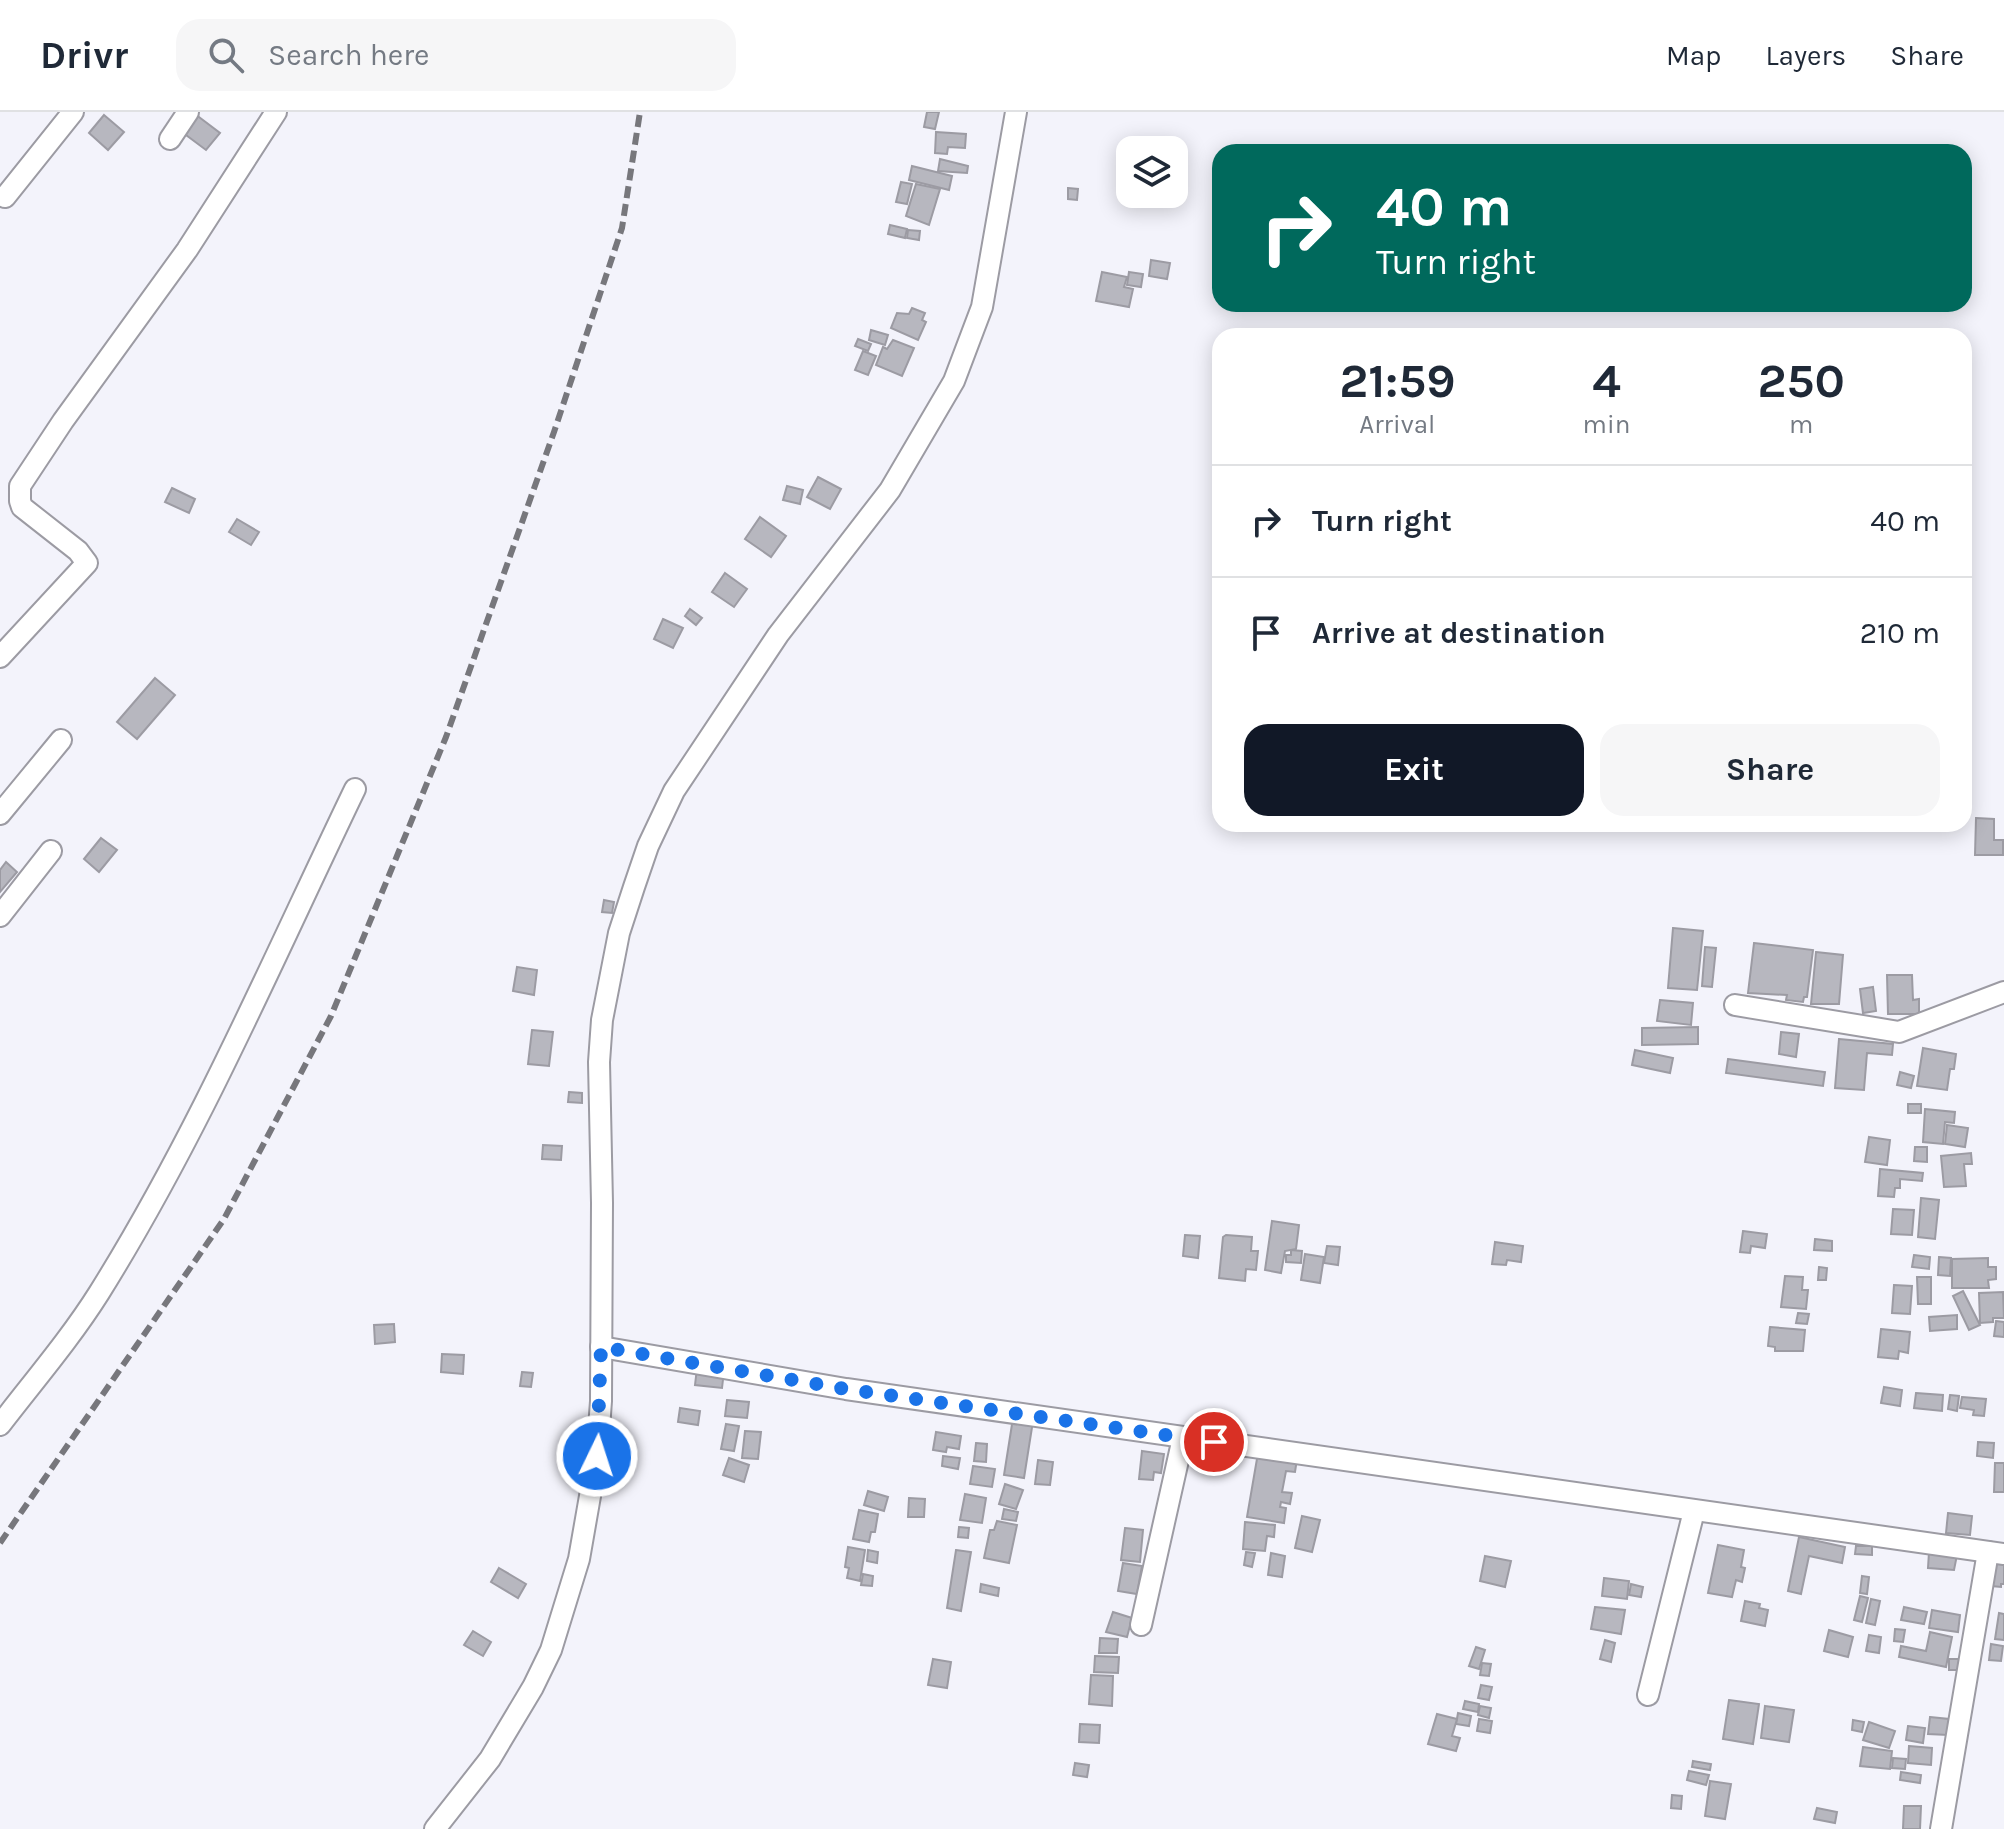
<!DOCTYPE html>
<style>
body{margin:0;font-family:Karla,sans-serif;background:#f6f6f7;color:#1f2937;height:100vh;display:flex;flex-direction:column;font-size:30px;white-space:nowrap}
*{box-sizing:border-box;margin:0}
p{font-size:26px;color:#747a83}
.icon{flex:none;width:44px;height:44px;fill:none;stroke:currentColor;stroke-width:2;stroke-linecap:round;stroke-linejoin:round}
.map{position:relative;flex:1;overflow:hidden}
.panel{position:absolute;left:1212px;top:216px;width:760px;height:504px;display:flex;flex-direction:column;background:#fff;border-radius:24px;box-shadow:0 4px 20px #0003}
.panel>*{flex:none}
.guide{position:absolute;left:1212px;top:32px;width:760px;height:168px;border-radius:24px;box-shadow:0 4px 20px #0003;background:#00695c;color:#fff;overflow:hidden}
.fabs{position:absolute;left:1116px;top:24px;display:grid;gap:16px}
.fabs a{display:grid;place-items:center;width:72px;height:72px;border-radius:16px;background:#fff;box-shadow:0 4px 20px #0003;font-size:40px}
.pin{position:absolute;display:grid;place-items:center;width:68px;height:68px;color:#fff;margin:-34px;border:4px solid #fff;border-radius:50%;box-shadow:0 2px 8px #0007}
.me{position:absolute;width:88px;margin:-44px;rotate:4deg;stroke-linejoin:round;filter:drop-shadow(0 0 6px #0008)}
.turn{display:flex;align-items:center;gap:28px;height:168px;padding:0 32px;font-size:36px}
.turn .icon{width:104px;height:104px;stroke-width:2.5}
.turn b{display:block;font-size:56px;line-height:68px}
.eta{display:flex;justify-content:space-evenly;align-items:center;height:136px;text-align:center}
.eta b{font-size:48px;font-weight:700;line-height:56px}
.action{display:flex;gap:16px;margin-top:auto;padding:16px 32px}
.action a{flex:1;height:92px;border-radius:24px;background:#111827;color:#fff;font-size:32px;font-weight:700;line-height:92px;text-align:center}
.action a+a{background:#f6f6f7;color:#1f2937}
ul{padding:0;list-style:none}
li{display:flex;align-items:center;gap:24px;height:112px;padding:0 32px;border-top:2px solid #e0e1e3}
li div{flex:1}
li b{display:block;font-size:30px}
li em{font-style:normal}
header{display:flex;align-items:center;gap:48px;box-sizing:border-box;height:112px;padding:0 40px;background:#fff;border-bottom:2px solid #e0e1e3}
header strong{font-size:38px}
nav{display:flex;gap:44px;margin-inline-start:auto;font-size:28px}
.search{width:560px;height:72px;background:#f6f6f7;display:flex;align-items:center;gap:20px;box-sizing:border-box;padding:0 28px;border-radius:24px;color:#747a83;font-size:30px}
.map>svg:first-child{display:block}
</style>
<header>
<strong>Drivr</strong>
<div class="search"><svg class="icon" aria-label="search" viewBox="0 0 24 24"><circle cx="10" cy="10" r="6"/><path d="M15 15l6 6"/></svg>Search here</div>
<nav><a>Map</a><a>Layers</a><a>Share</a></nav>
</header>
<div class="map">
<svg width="2004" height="1717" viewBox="0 0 2004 1717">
<rect width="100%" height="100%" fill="#f3f3fb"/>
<g fill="#b7b7bf" stroke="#9c9ba3" stroke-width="2">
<polygon points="927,0 939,0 935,17 924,15"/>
<polygon points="195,2 220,21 206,38 182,20"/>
<polygon points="104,3 124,20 108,38 89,21"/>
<polygon points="936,20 966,22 965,36 948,35 947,42 935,41"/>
<polygon points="940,47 968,54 967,61 938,59"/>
<polygon points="912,54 952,64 949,78 909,68"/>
<polygon points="901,70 912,72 907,92 896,90"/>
<polygon points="916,72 940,77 929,113 906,104"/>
<polygon points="1068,76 1078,77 1077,88 1068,87"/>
<polygon points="890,113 907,117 905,126 888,122"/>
<polygon points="908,118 920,119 919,128 907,126"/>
<polygon points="1151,148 1170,151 1167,167 1149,164"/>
<polygon points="1102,160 1127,165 1124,175 1133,177 1129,195 1096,189"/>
<polygon points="1129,160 1143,162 1141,175 1127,173"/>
<polygon points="912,196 925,201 922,208 926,210 918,228 891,216 897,201 909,202"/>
<polygon points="871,218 888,223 885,233 869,228"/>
<polygon points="858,227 871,232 868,239 855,234"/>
<polygon points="893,228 914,236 902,264 876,253 883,235 887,237"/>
<polygon points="863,239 876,244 868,263 855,258"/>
<polygon points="818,365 841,377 830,397 807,385"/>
<polygon points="787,374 803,378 800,392 783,388"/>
<polygon points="172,376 195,387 189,401 165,390"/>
<polygon points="760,405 786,424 771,445 745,427"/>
<polygon points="237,407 259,420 251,433 229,420"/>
<polygon points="725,461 747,477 734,495 712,480"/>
<polygon points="690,497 702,506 696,513 685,504"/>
<polygon points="663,507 683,516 673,536 654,527"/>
<polygon points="155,566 175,583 137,627 117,610"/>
<polygon points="1976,706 1994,707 1994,728 2003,728 2003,743 1975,743"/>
<polygon points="101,726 117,738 99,760 84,747"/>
<polygon points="6,750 17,760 0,780 0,758"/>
<polygon points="604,788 614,790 612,801 602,800"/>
<polygon points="1673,816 1703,819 1697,878 1668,876"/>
<polygon points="1754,831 1813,838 1807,885 1804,885 1803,890 1786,888 1787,883 1748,881"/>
<polygon points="1705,835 1716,836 1712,875 1702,874"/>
<polygon points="1816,840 1843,843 1839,892 1811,892"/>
<polygon points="517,855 537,858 534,883 513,879"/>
<polygon points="1887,863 1912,863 1913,888 1919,887 1919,902 1888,902"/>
<polygon points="1873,875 1876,899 1863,901 1860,877"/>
<polygon points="1660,888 1693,891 1691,913 1657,909"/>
<polygon points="1698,915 1698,932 1642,933 1642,916"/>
<polygon points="532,918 553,920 549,954 528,952"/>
<polygon points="1781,920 1799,922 1796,945 1779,942"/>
<polygon points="1839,927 1893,932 1892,943 1867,941 1864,978 1835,976"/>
<polygon points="1923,936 1956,942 1954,957 1950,957 1947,978 1917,974"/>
<polygon points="1635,938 1673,946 1670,961 1632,953"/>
<polygon points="1728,947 1825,960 1823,974 1726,961"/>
<polygon points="1900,960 1914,964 1911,976 1897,973"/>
<polygon points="569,980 582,981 582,991 568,990"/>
<rect x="1908" y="992" width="13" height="9"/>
<polygon points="1925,997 1955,1000 1954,1011 1945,1010 1943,1032 1923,1030"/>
<polygon points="1947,1013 1968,1016 1965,1035 1945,1032"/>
<polygon points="1869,1025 1890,1028 1887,1053 1865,1050"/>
<polygon points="543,1033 562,1034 561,1048 542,1047"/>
<polygon points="1915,1035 1927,1035 1927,1050 1914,1049"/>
<polygon points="1971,1041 1972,1052 1964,1052 1966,1074 1944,1075 1941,1044"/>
<polygon points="1880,1057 1923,1061 1922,1069 1900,1067 1900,1076 1895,1076 1894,1085 1878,1084"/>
<polygon points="1921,1086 1939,1088 1935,1127 1918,1125"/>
<polygon points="1893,1097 1914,1098 1912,1123 1891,1122"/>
<polygon points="1272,1109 1299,1113 1296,1137 1285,1139 1281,1161 1265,1158"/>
<polygon points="1743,1119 1767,1122 1765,1136 1751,1134 1750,1141 1740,1140"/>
<polygon points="1185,1123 1200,1124 1198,1146 1183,1144"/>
<polygon points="1226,1123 1252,1125 1251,1139 1258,1139 1256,1158 1246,1157 1245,1169 1219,1166 1223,1125"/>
<polygon points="1815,1127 1832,1129 1832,1139 1814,1138"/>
<polygon points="1495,1130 1523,1134 1521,1150 1507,1148 1506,1153 1492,1152"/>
<polygon points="1327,1134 1340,1135 1338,1153 1324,1151"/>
<polygon points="1291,1138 1302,1139 1301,1151 1286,1150 1286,1143 1291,1143"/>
<polygon points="1305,1142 1324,1145 1320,1171 1301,1168"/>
<polygon points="1914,1143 1930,1145 1929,1157 1912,1155"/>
<polygon points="1939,1145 1951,1146 1950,1164 1938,1163"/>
<polygon points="1988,1146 1988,1155 1996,1155 1996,1167 1988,1168 1989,1176 1952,1176 1952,1147"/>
<polygon points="1819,1155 1827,1156 1826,1168 1818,1168"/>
<polygon points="1785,1164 1803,1165 1802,1178 1808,1178 1806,1197 1781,1195"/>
<polygon points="1917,1165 1931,1165 1931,1192 1918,1192"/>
<polygon points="1894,1173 1912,1174 1910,1202 1892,1201"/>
<polygon points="1963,1179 1980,1213 1969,1218 1953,1184"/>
<polygon points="2003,1180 2004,1206 1993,1206 1993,1210 1980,1211 1979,1181"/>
<polygon points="1798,1201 1809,1202 1807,1212 1796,1211"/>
<polygon points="1957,1203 1957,1217 1930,1219 1929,1205"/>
<polygon points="1996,1209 2004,1210 2004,1225 1994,1224"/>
<polygon points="394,1212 395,1230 375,1232 374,1213"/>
<polygon points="1770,1215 1805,1218 1803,1239 1775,1239 1775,1235 1768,1234"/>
<polygon points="1881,1217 1910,1220 1908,1241 1899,1239 1898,1247 1878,1245"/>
<polygon points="442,1242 464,1243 463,1262 441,1260"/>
<polygon points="697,1256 724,1259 722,1276 695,1273"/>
<polygon points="522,1260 533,1261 531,1275 520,1274"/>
<polygon points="1884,1275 1902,1278 1900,1294 1881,1291"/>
<polygon points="1916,1281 1943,1283 1942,1299 1914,1296"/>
<polygon points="1950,1283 1959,1284 1957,1299 1948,1297"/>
<polygon points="1962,1285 1986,1287 1984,1304 1973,1303 1974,1298 1960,1296"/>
<polygon points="727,1288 749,1290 747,1306 725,1304"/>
<polygon points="680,1296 700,1299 698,1313 678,1310"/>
<polygon points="1013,1306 1033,1309 1024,1366 1004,1363"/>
<polygon points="726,1312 739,1314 734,1339 721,1337"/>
<polygon points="745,1319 761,1320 758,1347 742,1346"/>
<polygon points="936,1320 961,1324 959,1337 947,1335 946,1340 933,1338"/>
<polygon points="1978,1330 1994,1331 1993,1346 1977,1344"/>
<polygon points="976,1331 987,1332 986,1350 974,1349"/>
<polygon points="1142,1339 1164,1342 1161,1361 1154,1360 1153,1368 1139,1367"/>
<polygon points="1258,1341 1297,1347 1295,1360 1286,1359 1282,1380 1292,1381 1290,1392 1281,1390 1280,1395 1286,1396 1284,1411 1247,1405"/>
<polygon points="943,1344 960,1346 958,1357 942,1354"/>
<polygon points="729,1346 749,1353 744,1370 723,1363"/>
<polygon points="1038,1348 1053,1350 1050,1373 1035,1372"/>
<polygon points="1995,1351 2004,1351 2004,1380 1994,1380"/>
<polygon points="973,1354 995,1357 992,1375 970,1372"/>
<polygon points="1005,1372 1023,1378 1016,1397 999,1392"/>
<polygon points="868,1379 888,1385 884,1399 864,1393"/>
<polygon points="965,1382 986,1386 982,1411 960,1408"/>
<polygon points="909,1386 925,1387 924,1405 908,1405"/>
<polygon points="1004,1397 1018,1400 1016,1409 1002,1407"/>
<polygon points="859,1398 878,1402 875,1420 871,1420 869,1430 853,1427"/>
<polygon points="1948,1401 1972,1404 1970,1423 1946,1421"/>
<polygon points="1302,1404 1320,1408 1312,1440 1295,1436"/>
<polygon points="997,1409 1017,1413 1009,1451 984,1446 990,1418 994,1418"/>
<polygon points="1245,1410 1275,1413 1274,1425 1267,1424 1265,1439 1243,1437"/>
<polygon points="959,1415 969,1416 968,1426 958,1425"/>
<polygon points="1125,1416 1143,1418 1140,1450 1121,1448"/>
<polygon points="1799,1425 1845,1435 1842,1451 1809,1444 1801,1482 1788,1479"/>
<polygon points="1718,1433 1744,1438 1741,1455 1745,1456 1742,1470 1736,1468 1732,1485 1708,1481"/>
<polygon points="1856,1434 1872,1434 1872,1443 1855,1442"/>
<polygon points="848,1435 865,1438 860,1469 847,1466 849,1456 845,1455"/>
<polygon points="868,1438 878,1440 877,1451 867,1449"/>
<polygon points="956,1438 971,1440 961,1499 947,1496"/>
<polygon points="1246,1440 1255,1441 1252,1455 1244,1453"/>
<polygon points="1929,1440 1957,1443 1954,1458 1928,1456"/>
<polygon points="1271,1441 1285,1444 1282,1465 1268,1463"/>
<polygon points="1485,1444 1511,1449 1505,1475 1480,1469"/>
<polygon points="1989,1448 2004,1449 2004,1472 2001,1472 2001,1475 1991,1474"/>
<polygon points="1123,1451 1142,1454 1137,1482 1118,1479"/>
<polygon points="499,1456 526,1472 518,1486 491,1470"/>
<polygon points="863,1462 873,1464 872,1474 861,1473"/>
<polygon points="1862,1464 1869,1465 1867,1482 1860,1481"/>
<polygon points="1604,1466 1629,1469 1627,1487 1602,1484"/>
<polygon points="981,1472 999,1476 998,1484 980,1480"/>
<polygon points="1631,1472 1643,1475 1641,1485 1629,1483"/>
<polygon points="1860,1484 1868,1486 1862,1510 1854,1508"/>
<polygon points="1871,1487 1880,1489 1875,1513 1866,1511"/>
<polygon points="1745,1489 1760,1492 1759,1496 1768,1498 1765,1514 1741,1509"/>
<polygon points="1595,1495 1625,1498 1621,1522 1591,1517"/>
<polygon points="1904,1495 1927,1500 1924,1512 1901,1508"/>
<polygon points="1932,1498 1960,1503 1958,1520 1929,1516"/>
<polygon points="1113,1500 1132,1506 1127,1525 1106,1520"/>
<polygon points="1999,1501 2004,1502 2004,1528 1995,1527"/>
<polygon points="1895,1517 1905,1518 1903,1530 1894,1529"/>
<polygon points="1829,1518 1853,1525 1848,1545 1824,1539"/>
<polygon points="473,1519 491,1530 483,1544 464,1533"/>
<polygon points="1930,1520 1952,1525 1946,1555 1899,1545 1901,1534 1926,1539"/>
<polygon points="1869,1523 1881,1525 1879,1541 1866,1539"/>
<polygon points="1100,1526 1118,1527 1117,1541 1099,1541"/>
<polygon points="1605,1528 1615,1531 1611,1550 1600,1547"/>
<polygon points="1991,1532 2003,1534 2001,1549 1989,1548"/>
<polygon points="1476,1535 1485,1538 1479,1557 1469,1554"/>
<polygon points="1095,1544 1119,1545 1118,1561 1094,1560"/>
<polygon points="933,1547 951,1550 947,1576 928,1573"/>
<rect x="1949" y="1547" width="10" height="11"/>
<polygon points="1482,1551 1491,1552 1489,1564 1480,1563"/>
<polygon points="1091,1563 1113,1564 1112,1594 1089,1592"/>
<polygon points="1481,1573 1492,1575 1489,1588 1478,1586"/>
<polygon points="1729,1588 1759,1592 1753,1632 1723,1627"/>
<polygon points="1465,1589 1479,1592 1478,1600 1463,1597"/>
<polygon points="1480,1594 1491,1596 1489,1606 1478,1603"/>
<polygon points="1765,1594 1794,1598 1789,1630 1761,1626"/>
<polygon points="1458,1601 1471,1604 1469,1614 1456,1612"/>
<polygon points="1437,1602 1457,1607 1452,1624 1460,1626 1456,1639 1428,1632"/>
<polygon points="1930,1605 1949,1607 1948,1623 1928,1622"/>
<polygon points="1479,1607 1492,1609 1490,1621 1477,1619"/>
<polygon points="1853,1608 1864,1610 1862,1620 1852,1618"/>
<polygon points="1869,1610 1895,1619 1889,1636 1863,1628"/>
<polygon points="1080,1612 1100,1613 1099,1631 1079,1630"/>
<polygon points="1908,1614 1925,1616 1923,1631 1906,1628"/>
<polygon points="1909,1634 1932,1636 1931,1653 1908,1651"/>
<polygon points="1863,1635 1892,1639 1890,1657 1860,1654"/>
<polygon points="1893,1646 1906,1647 1905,1657 1892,1656"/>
<polygon points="1693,1649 1711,1652 1710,1658 1692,1655"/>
<polygon points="1075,1651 1089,1653 1087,1665 1073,1663"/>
<polygon points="1689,1659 1709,1663 1706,1673 1687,1668"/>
<polygon points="1901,1660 1921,1663 1920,1671 1900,1668"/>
<polygon points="1710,1669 1731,1672 1725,1707 1705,1704"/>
<polygon points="1672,1683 1682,1684 1681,1697 1671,1696"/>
<polygon points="1904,1694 1921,1694 1920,1717 1903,1717"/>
<polygon points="1817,1696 1837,1700 1835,1711 1814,1707"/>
</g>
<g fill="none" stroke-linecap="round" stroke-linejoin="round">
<defs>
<g id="minor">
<polyline points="170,27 188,0"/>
<polyline points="5,85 73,0"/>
<polyline points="0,545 87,451 78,439 22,395 20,389 20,374 63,309 187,138 276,0"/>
<polyline points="0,702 61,628"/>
<polyline points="0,804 51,739"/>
<polyline points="1735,893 1899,920 2004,880"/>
<polyline points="601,1235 846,1277 2004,1442"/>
<path d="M0,1313C33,1270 70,1227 99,1181C199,1021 273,847 355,677"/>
<polyline points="1141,1513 1183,1326"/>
<polyline points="1648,1583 1694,1399"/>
<polyline points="435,1717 490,1647 533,1575 551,1538 579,1447 597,1344 601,1289 602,1091 599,950 602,908 619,821 634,775 648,734 674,679 778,523 890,378 954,269 982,195 1016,0"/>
<polyline points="1941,1717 1988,1440"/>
</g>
</defs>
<use href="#minor" stroke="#9c9ba3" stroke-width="24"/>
<use href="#minor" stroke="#fff" stroke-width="20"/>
<polyline stroke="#77777c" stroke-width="6" stroke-dasharray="12 6" stroke-linecap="butt" points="0,1431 224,1107 331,904 446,625 554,320 622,116 640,0"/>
</g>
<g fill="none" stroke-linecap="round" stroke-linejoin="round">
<polyline stroke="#1a73e8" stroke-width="14" stroke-dasharray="0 25.2" points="597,1344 601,1235 846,1277 1214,1330"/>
</g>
</svg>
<div class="fabs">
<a><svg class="icon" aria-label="layers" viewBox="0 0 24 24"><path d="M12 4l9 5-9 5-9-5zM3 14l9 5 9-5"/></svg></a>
</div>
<div class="pin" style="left:1214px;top:1330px;background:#d93025"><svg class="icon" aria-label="arrive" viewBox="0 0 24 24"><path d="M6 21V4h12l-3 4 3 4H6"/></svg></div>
<svg class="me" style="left:597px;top:1344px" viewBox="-20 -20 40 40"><circle r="17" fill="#1a73e8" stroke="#fff" stroke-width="3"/><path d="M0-11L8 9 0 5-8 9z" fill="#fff"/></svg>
<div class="guide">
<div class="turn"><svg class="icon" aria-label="right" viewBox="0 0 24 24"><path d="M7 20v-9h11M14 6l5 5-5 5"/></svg><div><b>40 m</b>Turn right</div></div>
</div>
<section class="panel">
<div class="eta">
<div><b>21:59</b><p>Arrival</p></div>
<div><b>4</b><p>min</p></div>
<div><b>250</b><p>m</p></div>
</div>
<ul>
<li><svg class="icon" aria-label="right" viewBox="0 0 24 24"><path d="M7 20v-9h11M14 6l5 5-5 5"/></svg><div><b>Turn right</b></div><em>40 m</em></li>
<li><svg class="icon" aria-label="arrive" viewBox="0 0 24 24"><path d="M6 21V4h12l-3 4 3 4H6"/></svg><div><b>Arrive at destination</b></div><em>210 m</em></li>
</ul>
<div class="action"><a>Exit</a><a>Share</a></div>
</section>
</div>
